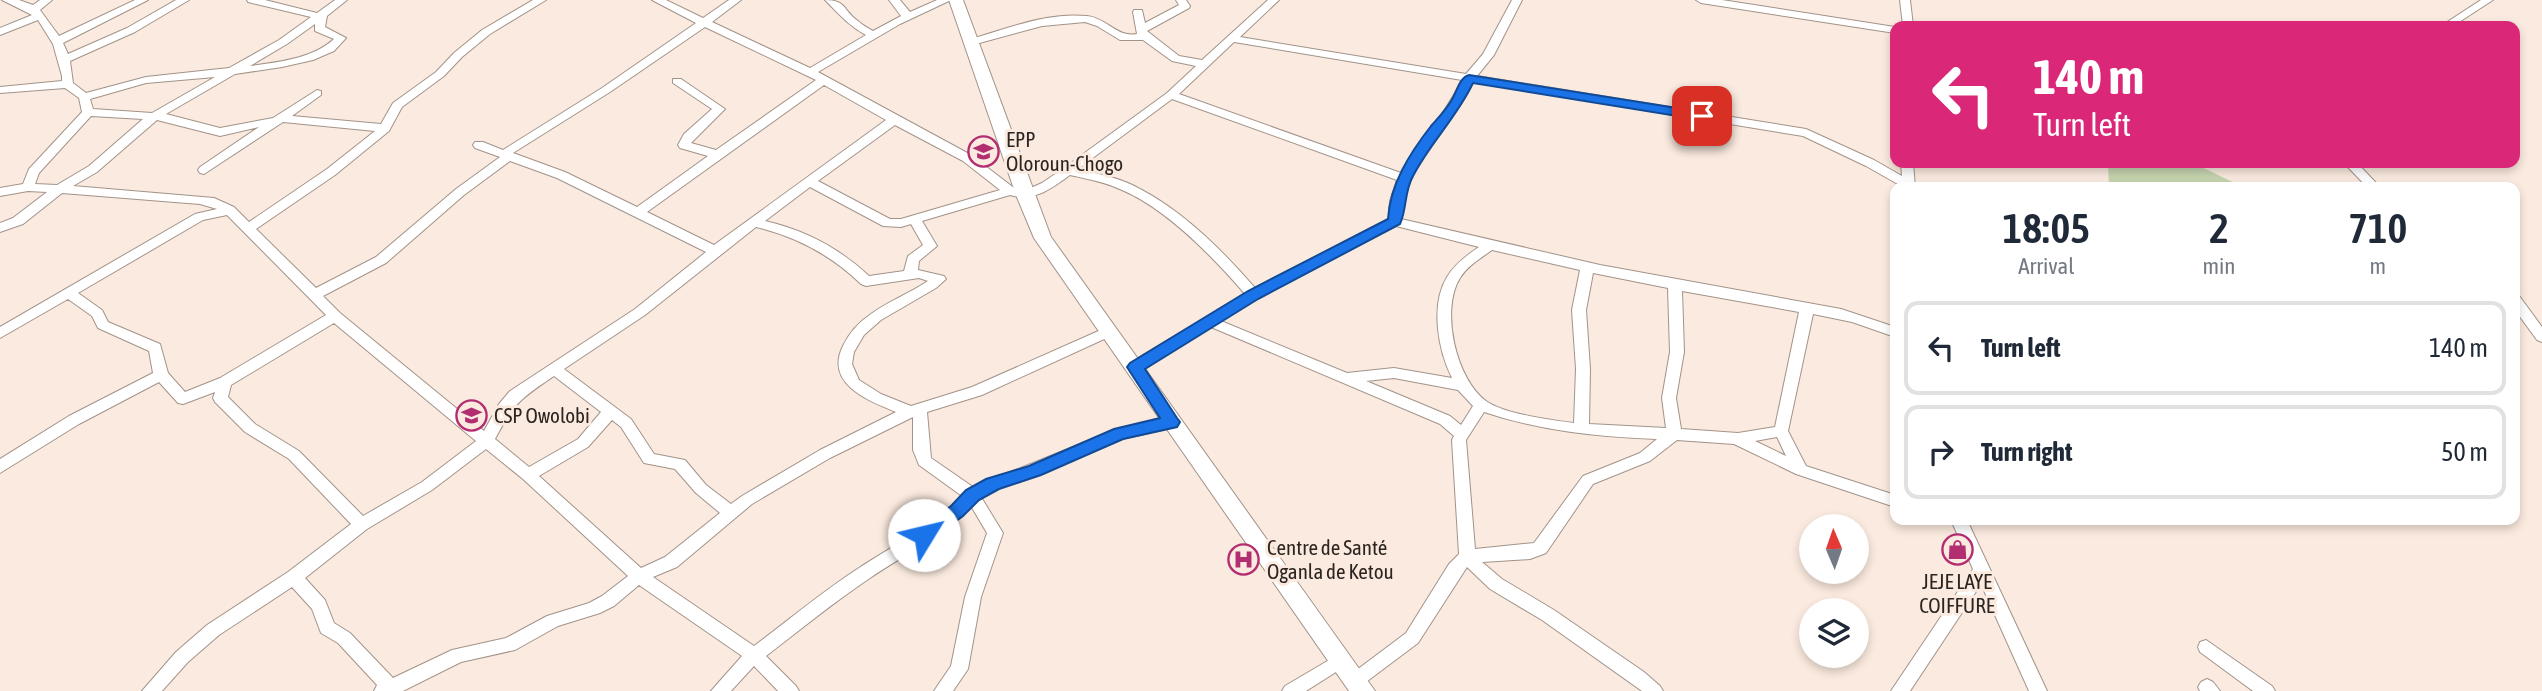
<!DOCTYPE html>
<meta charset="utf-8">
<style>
body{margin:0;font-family:"Asap Condensed",sans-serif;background:#f2f2f3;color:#1f2937;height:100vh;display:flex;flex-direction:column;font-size:26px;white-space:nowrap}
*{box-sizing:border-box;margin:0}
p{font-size:23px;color:#747a83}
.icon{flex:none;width:38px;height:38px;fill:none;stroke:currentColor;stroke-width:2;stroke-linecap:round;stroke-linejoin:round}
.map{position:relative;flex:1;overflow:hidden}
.drawer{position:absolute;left:1890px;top:182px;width:630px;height:343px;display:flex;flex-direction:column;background:#fff;border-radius:14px;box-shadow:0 4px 10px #0003}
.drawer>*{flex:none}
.banner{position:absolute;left:1890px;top:21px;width:630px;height:147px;border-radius:14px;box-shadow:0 4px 10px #0003;background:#db2777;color:#fff;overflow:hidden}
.needle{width:46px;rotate:358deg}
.buttons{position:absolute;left:1799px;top:514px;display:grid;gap:14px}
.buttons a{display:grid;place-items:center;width:70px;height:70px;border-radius:50%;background:#fff;box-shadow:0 4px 10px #0003;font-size:35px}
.pin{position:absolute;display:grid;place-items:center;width:60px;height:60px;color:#fff;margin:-30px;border-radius:14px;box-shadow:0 4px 10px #0006}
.me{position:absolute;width:77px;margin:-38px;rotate:54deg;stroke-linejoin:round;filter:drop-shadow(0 0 5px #0008)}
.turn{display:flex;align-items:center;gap:24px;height:147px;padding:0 28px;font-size:32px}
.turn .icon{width:91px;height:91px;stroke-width:2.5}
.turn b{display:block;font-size:49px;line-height:60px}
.eta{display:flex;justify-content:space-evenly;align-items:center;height:119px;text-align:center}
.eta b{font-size:42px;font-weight:600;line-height:49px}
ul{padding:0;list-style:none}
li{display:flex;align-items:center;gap:21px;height:94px;margin:0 14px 10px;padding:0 14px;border:4px solid #e0e1e3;border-radius:14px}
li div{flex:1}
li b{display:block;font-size:26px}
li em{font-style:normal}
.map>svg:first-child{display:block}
</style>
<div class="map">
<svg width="2542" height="691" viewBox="0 0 2542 691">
<rect width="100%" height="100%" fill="#fbeadf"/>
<polygon fill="#c6d4af" points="2108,163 2193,163 2239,185 2257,187 2109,187"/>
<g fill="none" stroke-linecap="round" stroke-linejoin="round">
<defs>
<g id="minor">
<path d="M2,0H19L33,5L40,0H52L40,10L59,36L135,0H148L63,43L68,54L127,28L176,0H189L135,32L70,61L73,83L86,93L146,77L229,68L279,40L311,17L248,2L247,0H265L317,13L335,0H347L327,16L325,27L346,38L334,51L313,60L282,67L235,74L166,114L220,128L273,118L317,90L321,91V95L292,116L381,124L393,103L436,72L454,53L482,30L533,0H546L490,34L462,57L444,76L402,107L389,131L335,175L256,229L316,288L376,257L456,189L500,157L475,148L473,145L475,142H483L503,150L602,88L696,23L652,0H666L703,18L729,0H741L712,22L810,68L866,35C849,26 838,13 825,0C847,0 843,11 858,21C862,25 868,28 873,31L901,16L889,0H900L910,12L937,0H951L900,24L818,72L971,155L1014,188L1024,191L1042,183L1064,168L1167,93L1196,66L1172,61L1143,40H1120L1097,26L1085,22L1042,26L972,45L968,44V40C1006,29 1047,12 1087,16C1107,18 1117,38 1137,34L1133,12L1134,10H1142L1145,23L1179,5L1176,0H1186L1190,6L1189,8L1147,31L1179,56L1202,60L1268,0H1279L1240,37L1466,74L1483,54L1512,0H1522L1494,55L1477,76L1806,129L1874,160L1902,176L1901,163H1913L1915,187H1903L1866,166L1803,136L1473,82C1450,128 1404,164 1401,219L1600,265L1841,309L1895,327V337L1852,322L1813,314L1788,431L1806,466L1895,495V507L1796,474L1734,444L1677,440L1650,461L1593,484L1546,553L1530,559L1482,562L1502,579L1554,610L1644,672L1660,686L1663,691H1642L1542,620L1490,589L1467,567L1418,643L1362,685L1356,688L1350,685L1347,680L1350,675L1406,633L1449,564L1459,554L1452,440L1454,436L1440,424L1211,327L1140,371H1130L1128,367L1130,363L1245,294C1213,257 1167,209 1122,190C1105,182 1088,179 1070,175C1050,189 1035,202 1010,195L922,221L937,246L919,261L918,270L944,276L946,279L936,288L881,320L864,335L854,352L852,364L859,380L881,394L911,406L972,387L1103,329H1113L1115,332L1113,335L982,395L927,412L931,458L973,487L1115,430L1171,416L1176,418L1178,422L1176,426L1171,428L1123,439L1040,474L998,488L981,497L1003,533L981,597L968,669L953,691H934L951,666L965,597L987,533L971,506C943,537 903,555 870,578C834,602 800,630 766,656L796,686L799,691H778L754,666L731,691H711L742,656L639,585L614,606L600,613L558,626L515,650L461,662L403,691H374L377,685L338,643L321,633L312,609L292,587L219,635L188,662L162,691H142L176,652L207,625L288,572L351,524L289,459L245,432L215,402L213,398L215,392L183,404L178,403L159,382L79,424L0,473V459L69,416L153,373L149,351L98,328L92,316L68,299L0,338V327L195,214L217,209L200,204L62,193L23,224L0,232V223L13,218L47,192L28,191L0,196V188L23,184L29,169L82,112L79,98L65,88L0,93V87L62,81V76L53,44L38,20L0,35V28L32,15ZM315,24V31L334,39C312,59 278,62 250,66L287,44ZM705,27L816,80L716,150L691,143L725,109L681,79H673V83L712,109L684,134L678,145L680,148L708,156L637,207L565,172L513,153L610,92ZM1234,42L1462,80C1446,113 1421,142 1401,173L1179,94ZM215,77L152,113L93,109L90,99L146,83ZM824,85L886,120L714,245L647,212ZM1172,99L1397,180L1390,201L1389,219L1255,288C1223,251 1184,212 1140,189C1121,178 1099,174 1078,169ZM91,116L143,119L89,166L57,185L35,184L39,173ZM157,120L220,136L259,127L200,167L198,170L200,173L204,174L283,122L375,131L327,169L249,222L234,207L214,198L73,186L97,172ZM895,125L963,161L1000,190L901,219H890L818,181ZM510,161L557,178L706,252L635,309L510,391L499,404L484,431L340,313L323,296L386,263L464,195ZM810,187L883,226L901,227L911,224L923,245L908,256L904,271L869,276C839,248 805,230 765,221ZM227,215L326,315L220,378L185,392L168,373L160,344L108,322L102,310L78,293L203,220ZM1396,226L1479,247C1467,255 1455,264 1447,277C1430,305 1438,350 1452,378L1394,368L1347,373L1221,321L1258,298ZM756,227C797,237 831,255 861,284L866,286L919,278L928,281C910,293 889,301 871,314C859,322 849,333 843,346C824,384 869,401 896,412L820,450L742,496L731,504L706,485L685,460L654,454L631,419L564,369L645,315ZM1492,250L1580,270L1572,310L1576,369L1574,423C1551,420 1504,414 1486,401C1456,379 1440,310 1460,278C1467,266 1481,258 1492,250ZM1593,273L1668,288L1670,352L1662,398L1666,428L1589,424L1590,369L1586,310ZM1682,291L1799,312L1775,427L1738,433L1681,429L1676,398L1684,352ZM334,323L476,441L422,482L363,516L299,451L255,424L228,397L231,385ZM554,376L601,412L578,439L529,467L495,439C514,403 520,399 554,376ZM1394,378L1458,390L1473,406L1461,425L1450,416L1366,381ZM1484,412C1541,431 1597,437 1657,439L1640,453L1583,476L1534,543L1475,549L1466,440ZM913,417V450L919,465L962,496C933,526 894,545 859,568C823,591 789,620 754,646L653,577L677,567L752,504L830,458ZM612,420L621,427L644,463L675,469L696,493L720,513L665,557L641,568L539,476L588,447ZM1777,437L1786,456L1755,441ZM486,449L523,479L628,576L602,596L589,603L547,616L506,638L452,650L393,678L350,633L334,623L325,600L305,578L367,529L432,490Z"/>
<polygon points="1696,0 1722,0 1895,27 1895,33 1701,3"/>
<polygon points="1900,0 1910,0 1913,26 1903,26"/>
<polygon points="2481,0 2493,0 2453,26 2441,26"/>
<polygon points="2344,163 2357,163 2380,187 2367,187"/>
<polygon points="2515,295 2520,297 2542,327 2542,342 2537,340 2515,310"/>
<polygon points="1951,520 1967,520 2047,691 2029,691 1981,584 1910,691 1891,691 1973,569"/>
<polygon points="2206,640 2272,686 2275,691 2253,691 2200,652 2198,647 2200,642"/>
<polygon points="1341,653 1347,655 1350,660 1347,665 1306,691 1282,691 1285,686"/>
<polygon points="2207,679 2213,682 2220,691 2200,691 2198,687 2201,682"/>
</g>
<polygon id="tertiary" points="949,0 963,0 1051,237 1375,691 1349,691 1034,238 1016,195"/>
</defs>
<use href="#minor" stroke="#a29389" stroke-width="2"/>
<use href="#tertiary" stroke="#a29389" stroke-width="2"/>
<use href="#minor" fill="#fff" fill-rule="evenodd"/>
<use href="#tertiary" fill="#fff" fill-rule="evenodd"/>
</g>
<path fill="#1a73e8" stroke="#114b97" stroke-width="2" d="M1469,75L1702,112L1709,116L1702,120L1473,83C1457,117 1430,143 1413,176C1404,192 1407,209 1400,224L1258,299L1145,369L1177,418L1180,422L1177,427L1123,439L1041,475L999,489L979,500L963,516L930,540L924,542L917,540L915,535L917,530L951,506L966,490L986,479L1029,466L1114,429L1160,418L1127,367L1130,363L1248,291L1388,219C1390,184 1410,153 1431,126C1438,118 1446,110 1451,101C1457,92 1459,78 1469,75Z"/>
<defs>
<symbol id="school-ring" viewBox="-11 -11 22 22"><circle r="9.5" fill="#fbeadf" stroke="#b32d71" stroke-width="1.5"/><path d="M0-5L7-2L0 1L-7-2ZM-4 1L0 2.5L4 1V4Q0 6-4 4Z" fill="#b32d71"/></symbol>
<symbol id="shop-ring" viewBox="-11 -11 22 22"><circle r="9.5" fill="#fbeadf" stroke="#b32d71" stroke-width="1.5"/><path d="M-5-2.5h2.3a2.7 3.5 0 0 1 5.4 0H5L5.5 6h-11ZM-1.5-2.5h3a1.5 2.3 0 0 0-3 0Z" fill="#b32d71"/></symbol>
<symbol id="hospital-ring" viewBox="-11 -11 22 22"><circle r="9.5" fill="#fbeadf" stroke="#b32d71" stroke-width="1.5"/><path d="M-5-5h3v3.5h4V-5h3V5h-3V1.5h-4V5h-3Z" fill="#b32d71"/></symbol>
</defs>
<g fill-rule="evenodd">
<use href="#school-ring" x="966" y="134" width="35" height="35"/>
<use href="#school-ring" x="454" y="398" width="35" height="35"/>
<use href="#shop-ring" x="1940" y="532" width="35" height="35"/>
<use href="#hospital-ring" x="1226" y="542" width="35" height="35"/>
</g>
<g text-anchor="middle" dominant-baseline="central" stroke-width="6" stroke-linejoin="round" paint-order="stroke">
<g font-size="21" fill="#2b2420" stroke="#fbeadf" text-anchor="start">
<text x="1006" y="139">EPP<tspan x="1006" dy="24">Oloroun-Chogo</tspan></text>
<text x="494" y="415">CSP Owolobi</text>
<text x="1267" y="547">Centre de Santé<tspan x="1267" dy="24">Oganla de Ketou</tspan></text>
<text x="1957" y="581" text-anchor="middle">JEJE LAYE<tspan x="1957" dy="24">COIFFURE</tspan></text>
</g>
</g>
</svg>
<div class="buttons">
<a><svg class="needle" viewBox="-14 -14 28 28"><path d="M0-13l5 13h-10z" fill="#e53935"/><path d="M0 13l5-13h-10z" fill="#747a83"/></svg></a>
<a><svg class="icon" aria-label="layers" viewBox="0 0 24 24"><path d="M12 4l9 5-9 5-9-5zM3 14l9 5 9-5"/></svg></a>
</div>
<div class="pin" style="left:1702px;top:116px;background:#d93025"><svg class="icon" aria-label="arrive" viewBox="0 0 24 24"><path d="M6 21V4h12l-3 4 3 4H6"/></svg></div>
<svg class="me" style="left:924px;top:535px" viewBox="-20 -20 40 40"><circle r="19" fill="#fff"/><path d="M0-13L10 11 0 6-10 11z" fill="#1a73e8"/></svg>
<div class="banner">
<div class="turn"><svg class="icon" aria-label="left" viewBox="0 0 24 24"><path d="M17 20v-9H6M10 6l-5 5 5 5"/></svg><div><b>140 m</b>Turn left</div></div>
</div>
<section class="drawer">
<div class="eta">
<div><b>18:05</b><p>Arrival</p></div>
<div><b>2</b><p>min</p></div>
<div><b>710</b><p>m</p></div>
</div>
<ul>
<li><svg class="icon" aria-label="left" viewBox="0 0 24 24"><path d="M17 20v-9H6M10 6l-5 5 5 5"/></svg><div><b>Turn left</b></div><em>140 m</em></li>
<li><svg class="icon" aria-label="right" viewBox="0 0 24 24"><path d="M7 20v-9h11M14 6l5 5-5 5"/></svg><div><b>Turn right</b></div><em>50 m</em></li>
</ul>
</section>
</div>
